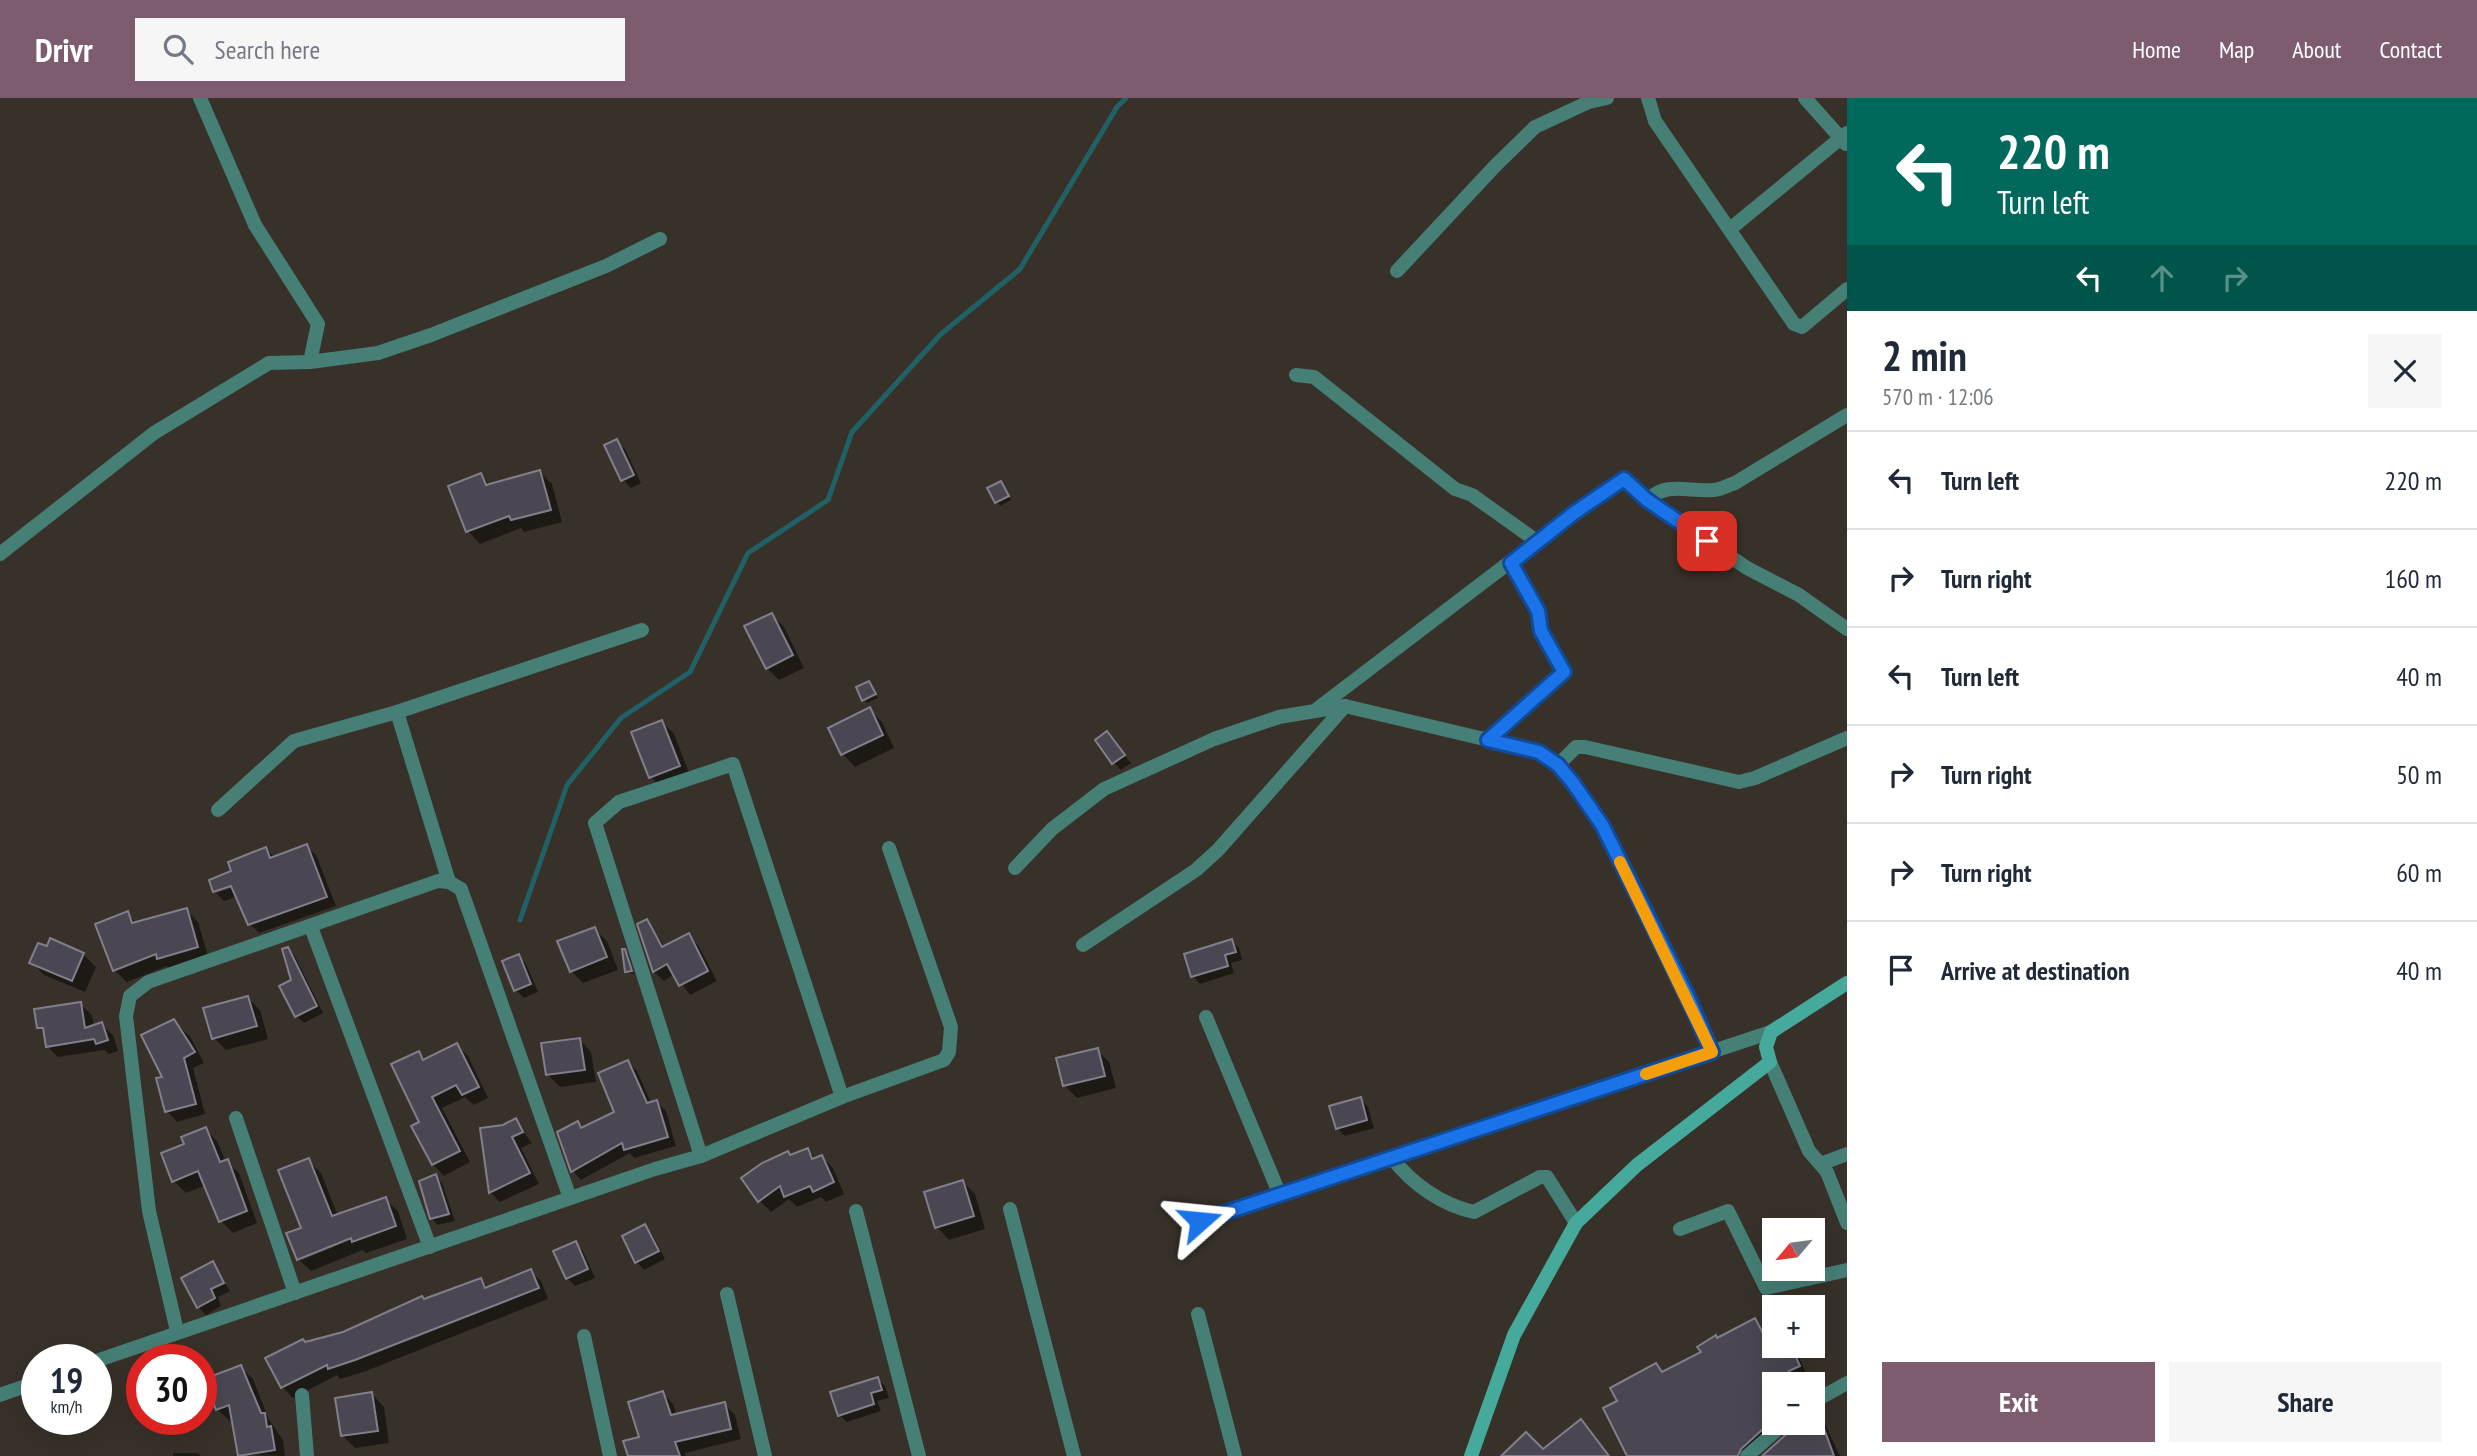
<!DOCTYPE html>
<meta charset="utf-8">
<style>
body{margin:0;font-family:"PT Sans Narrow",sans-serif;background:#f6f6f7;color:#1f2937;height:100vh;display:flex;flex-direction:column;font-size:26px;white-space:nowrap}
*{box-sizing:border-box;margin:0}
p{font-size:23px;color:#747a83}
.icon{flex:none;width:38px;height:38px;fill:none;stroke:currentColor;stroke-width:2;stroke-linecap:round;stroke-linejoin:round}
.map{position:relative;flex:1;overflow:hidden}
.sheet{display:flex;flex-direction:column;background:#fff;width:630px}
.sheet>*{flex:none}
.hud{background:#00695c;color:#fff;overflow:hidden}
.needle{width:46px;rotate:241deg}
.buttons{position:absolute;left:1762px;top:1120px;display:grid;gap:14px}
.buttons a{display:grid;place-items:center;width:63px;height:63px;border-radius:0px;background:#fff;box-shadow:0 7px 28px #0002;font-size:35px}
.speed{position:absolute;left:21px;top:1246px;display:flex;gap:14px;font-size:35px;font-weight:700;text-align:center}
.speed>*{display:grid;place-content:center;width:91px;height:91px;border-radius:50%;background:#fff;box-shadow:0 7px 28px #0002;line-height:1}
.speed small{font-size:18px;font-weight:400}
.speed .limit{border:10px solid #d22;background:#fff;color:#111}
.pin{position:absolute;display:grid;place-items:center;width:60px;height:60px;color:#fff;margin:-30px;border-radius:14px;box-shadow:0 4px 10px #0006}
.me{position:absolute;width:77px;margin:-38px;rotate:72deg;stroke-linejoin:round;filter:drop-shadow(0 0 5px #0008)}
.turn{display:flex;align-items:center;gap:24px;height:147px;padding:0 35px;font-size:32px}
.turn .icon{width:91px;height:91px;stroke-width:2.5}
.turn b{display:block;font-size:49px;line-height:60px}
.lanes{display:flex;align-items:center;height:66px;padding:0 35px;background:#0003;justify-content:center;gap:35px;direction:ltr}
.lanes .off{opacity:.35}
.round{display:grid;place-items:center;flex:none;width:74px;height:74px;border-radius:0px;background:#f6f6f7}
.head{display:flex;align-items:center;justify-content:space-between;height:119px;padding:0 35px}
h1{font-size:42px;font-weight:600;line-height:52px}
.button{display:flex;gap:14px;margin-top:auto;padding:14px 35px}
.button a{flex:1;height:80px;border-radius:0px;background:#7d5c70;color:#fff;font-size:28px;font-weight:600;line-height:80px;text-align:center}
.button a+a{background:#f6f6f7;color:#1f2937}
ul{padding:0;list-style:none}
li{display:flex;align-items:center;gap:21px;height:98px;padding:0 35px;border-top:2px solid #e0e1e3}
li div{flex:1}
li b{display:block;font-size:26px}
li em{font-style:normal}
header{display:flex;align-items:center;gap:42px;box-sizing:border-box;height:98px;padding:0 35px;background:#7d5c70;color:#fff}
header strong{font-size:33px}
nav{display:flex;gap:38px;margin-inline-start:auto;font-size:24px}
.search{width:490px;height:63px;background:#f6f6f7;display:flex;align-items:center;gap:18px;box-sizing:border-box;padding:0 24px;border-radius:0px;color:#747a83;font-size:26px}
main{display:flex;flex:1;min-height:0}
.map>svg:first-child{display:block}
</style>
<header>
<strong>Drivr</strong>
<div class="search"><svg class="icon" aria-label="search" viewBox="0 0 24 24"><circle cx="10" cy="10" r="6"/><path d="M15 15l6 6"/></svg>Search here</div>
<nav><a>Home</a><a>Map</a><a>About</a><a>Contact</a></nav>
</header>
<main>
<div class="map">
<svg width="1847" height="1358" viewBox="0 0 1847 1358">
<rect width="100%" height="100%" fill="#383129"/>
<g fill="#0007" fill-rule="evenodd">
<polygon points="617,344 625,351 641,385 631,390 623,382"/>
<polygon points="540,374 552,386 562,424 524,434 521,430 480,446 468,433 451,389 481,377 491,388"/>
<polygon points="1001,385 1011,402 1000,408 990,390"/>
<polygon points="772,517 784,529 804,570 779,582 767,570"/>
<polygon points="869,585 878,600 867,605 864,602"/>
<polygon points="870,612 882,624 894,650 855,669 843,656 830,631"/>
<polygon points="662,624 674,636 691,680 663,691 651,679"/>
<polygon points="1107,635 1131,665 1121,672 1113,664"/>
<polygon points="306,748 316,757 336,808 259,835 250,826 238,798 224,803 216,795 240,787 239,784 215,793 211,783 234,774 230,765 266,751 275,760"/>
<polygon points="186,812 198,824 209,861 171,872 167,868 127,884 114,872 127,816 137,825"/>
<polygon points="647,823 665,849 689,838 698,847 717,883 690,897 675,876 664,883 654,874 639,827"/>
<polygon points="594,831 607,843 618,872 583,885 571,873"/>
<polygon points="1231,843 1239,850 1242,862 1231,865 1234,875 1200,886 1193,878"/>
<polygon points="288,851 295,858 323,915 304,925 296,918"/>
<polygon points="624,853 628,856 634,876 627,874"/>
<polygon points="83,856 96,869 85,894 44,877 31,864"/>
<polygon points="519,858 526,866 538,894 524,900 516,892"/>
<polygon points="248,900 260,912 268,941 226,952 214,940"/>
<polygon points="80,906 92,917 94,929 101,926 113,937 118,953 109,956 104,952 58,959 47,948 46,936 39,930"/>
<polygon points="174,923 191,940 204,965 193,970 205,1016 177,1024 167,1013 164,980"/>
<polygon points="579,941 591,954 596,984 560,989 548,977"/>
<polygon points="456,947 468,958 488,1000 474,1007 465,999 442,1010 470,1064 444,1078 433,1066 418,955 426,962"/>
<polygon points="1097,952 1109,964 1116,990 1077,1000 1065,988"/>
<polygon points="628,964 637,973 651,1005 657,1004 666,1013 676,1048 634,1060 630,1055 581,1082 573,1073 578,1025 583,1031 616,1015"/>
<polygon points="1360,1001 1368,1009 1374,1030 1345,1038 1337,1030"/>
<polygon points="515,1023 532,1045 521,1050 539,1086 500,1104 490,1094 503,1029"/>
<polygon points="205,1031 217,1043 226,1064 239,1075 257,1125 233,1135 221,1123 206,1087 186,1095 174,1083 186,1047"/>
<polygon points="807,1052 817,1061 822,1059 833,1070 844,1096 826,1104 821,1099 797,1109 789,1101 771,1114 760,1103 791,1059"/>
<path d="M308,1062L321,1075L338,1118L385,1101L398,1113L407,1141L366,1155L363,1152L311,1173L298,1161ZM358,1135L360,1138L302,1162V1158Z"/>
<polygon points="435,1078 442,1085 455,1123 438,1127 431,1120"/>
<polygon points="963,1084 975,1096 985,1131 949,1142 937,1129"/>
<polygon points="645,1128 652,1136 665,1161 644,1172 637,1164"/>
<polygon points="575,1145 583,1153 595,1180 575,1188 567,1180"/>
<polygon points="212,1165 230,1193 218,1199 221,1208 206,1217 198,1209"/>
<polygon points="530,1173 541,1183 548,1201 366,1273 340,1281 337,1277 293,1300 282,1289 305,1246 343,1236 481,1182 489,1190"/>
<polygon points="1755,1222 1772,1247 1795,1250 1811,1286 1774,1286 1774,1325 1792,1325 1750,1358 1629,1358 1620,1304 1656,1267 1664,1275 1703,1255 1717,1241"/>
<polygon points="241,1269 253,1281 269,1322 283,1342 285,1358 239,1357 234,1322 230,1323 217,1311"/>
<polygon points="878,1281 885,1288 889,1300 877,1303 881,1313 847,1324 839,1317"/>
<polygon points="663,1295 673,1306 677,1318 724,1306 735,1317 741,1341 685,1355 686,1358 630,1358"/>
<polygon points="372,1296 384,1309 389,1345 355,1350 343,1338"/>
<polygon points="1813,1314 1824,1324 1840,1358 1764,1358 1793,1333 1794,1325 1813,1325"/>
<polygon points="159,1321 180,1321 185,1332 170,1338"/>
<polygon points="173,1355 198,1355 201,1358 173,1358"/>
</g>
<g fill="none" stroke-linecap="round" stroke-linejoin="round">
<polyline stroke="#206168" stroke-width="5" points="520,822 567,687 621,620 690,574 748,455 828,402 852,334 941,236 1020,171 1117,9 1126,0"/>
</g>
<g fill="#4a4752" stroke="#827f8b" stroke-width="2">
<polygon points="617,341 634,377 621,383 604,347"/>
<polygon points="540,372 551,412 511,422 509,418 466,434 448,388 481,375 486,387"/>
<polygon points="1001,383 1009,398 995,405 987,390"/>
<polygon points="772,515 793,557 766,571 744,528"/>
<polygon points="869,583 876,596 862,603 856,589"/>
<polygon points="870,609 883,637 841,657 828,630"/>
<polygon points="662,622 680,668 649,680 631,634"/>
<polygon points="1107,633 1125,657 1112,666 1095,642"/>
<polygon points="307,746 327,799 248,827 231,788 213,794 209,782 231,773 228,764 266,749 270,760"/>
<polygon points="187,810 198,849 157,861 156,856 113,873 95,826 128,813 132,825"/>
<polygon points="647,821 662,849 689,835 708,873 679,888 667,866 653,874 637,826"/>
<polygon points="595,829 607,859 570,874 557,843"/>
<polygon points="50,840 84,855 72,883 29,865 38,845 47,848"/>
<polygon points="1232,841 1236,854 1225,857 1228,868 1191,879 1184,856"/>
<polygon points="288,849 317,908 295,919 279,888 291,882 282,851"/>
<polygon points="622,851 625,851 632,873 625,874"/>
<polygon points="519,856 531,886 514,893 502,863"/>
<polygon points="248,898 257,928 212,941 203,910"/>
<polygon points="81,904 85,930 102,924 108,942 96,946 94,941 46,949 43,930 37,930 34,911"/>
<polygon points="174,921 195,954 184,960 196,1006 165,1014 156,980 162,979 141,937"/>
<polygon points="580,940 585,972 546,977 541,945"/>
<polygon points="457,945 479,989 462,997 456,987 432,999 460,1053 432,1067 411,1028 419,1024 391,966 419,953 423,962"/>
<polygon points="1098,950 1105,978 1063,988 1056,960"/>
<polygon points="628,962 647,1005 657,1002 668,1039 624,1052 622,1045 571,1074 557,1034 578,1023 581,1030 614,1014 598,975"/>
<polygon points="1361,999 1367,1022 1336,1031 1329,1008"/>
<polygon points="516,1020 523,1034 512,1039 530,1075 489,1095 480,1030 503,1027"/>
<polygon points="206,1029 220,1064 228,1061 247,1113 219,1124 198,1073 172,1084 161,1055 184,1046 181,1039"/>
<polygon points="808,1050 812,1061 822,1057 834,1084 813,1094 810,1088 784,1099 780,1088 758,1104 741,1080 762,1065 788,1053 790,1057"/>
<polygon points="309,1060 332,1118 386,1099 396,1128 352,1144 351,1140 297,1162 286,1135 301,1130 278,1072"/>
<polygon points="436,1076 449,1116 430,1121 419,1083"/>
<polygon points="963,1082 974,1118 935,1130 924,1094"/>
<polygon points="645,1126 659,1153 635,1165 622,1138"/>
<polygon points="576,1143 588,1171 566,1181 553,1153"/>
<polygon points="213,1163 224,1185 211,1191 215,1200 197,1210 181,1180"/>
<polygon points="531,1171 539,1190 355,1262 328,1271 327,1267 281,1290 265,1260 303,1241 305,1244 343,1234 422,1198 424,1201 481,1180 485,1190"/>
<polygon points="1755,1220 1769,1247 1774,1244 1774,1248 1791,1248 1800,1268 1789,1273 1795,1286 1774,1286 1774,1321 1741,1351 1738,1358 1627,1358 1603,1310 1617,1303 1610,1290 1656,1265 1662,1274 1701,1254 1697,1249 1716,1237 1717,1240"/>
<polygon points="241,1267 261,1315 265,1315 267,1329 271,1328 275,1352 238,1358 229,1307 216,1312 204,1281"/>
<polygon points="878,1279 882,1292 871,1295 874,1306 838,1318 830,1294"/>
<polygon points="663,1293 671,1317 725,1304 731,1331 675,1344 680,1358 628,1358 623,1343 639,1339 628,1304"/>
<polygon points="372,1294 378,1333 341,1338 335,1300"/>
<polygon points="1581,1321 1609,1358 1501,1358 1526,1334 1543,1351"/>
<polygon points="1794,1325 1822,1325 1834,1358 1762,1358 1791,1332"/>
</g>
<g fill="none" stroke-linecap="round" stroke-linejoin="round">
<g stroke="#457f76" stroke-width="14">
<polyline points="200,0 255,127 318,226 310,264 378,255 431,237 606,168 660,141"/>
<polyline points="1648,0 1655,23 1794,226 1802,229 1847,191"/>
<polyline points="1805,0 1846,46"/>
<polyline points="1730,131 1847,35"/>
<polyline points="1397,173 1495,68 1535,29 1589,4 1607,0"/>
<polyline points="1296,277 1314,279 1455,391 1472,397 1538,444"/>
<path d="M1647,402C1668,383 1688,394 1713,392C1720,392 1728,387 1735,385L1847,317"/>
<polyline points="0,456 154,335 269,265 310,264"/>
<polyline points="1317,611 1574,415 1624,381 1647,402 1747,470 1799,497 1847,531"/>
<polyline points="397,614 449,784"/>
<polyline points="1488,641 1564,574 1541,533 1538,513 1511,465"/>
<polyline points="1558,667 1576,649 1585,649 1739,684 1755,680 1847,640"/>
<polyline points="218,712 294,643 397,614 642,532"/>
<polyline points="1015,770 1052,731 1104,691 1214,641 1279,619 1345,608 1539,654 1558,667 1602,727 1712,954"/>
<polyline points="311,829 430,1149"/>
<polyline points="1083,847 1196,772 1218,752 1345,608"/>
<polyline points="1206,919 1280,1097"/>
<polyline points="1770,964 1809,1053 1827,1074 1847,1125"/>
<polyline points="236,1020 295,1195"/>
<polyline points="701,1058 595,725 619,704 733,666 842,999"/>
<path d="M1392,1060C1412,1086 1442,1107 1474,1114L1540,1079H1547L1576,1125"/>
<polyline points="1823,1065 1847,1056"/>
<polyline points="1010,1111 1074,1358"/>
<polyline points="856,1113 919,1358"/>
<polyline points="1200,1123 1771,934"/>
<polyline points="1680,1131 1728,1113 1766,1190 1847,1172"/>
<polyline points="727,1196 765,1358"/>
<polyline points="1198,1216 1235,1358"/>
<polyline points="177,1233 149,1113 126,918 130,898 148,884 438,783 449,784 461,791 570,1100"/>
<polyline points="584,1238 610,1358"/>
<polyline points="96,1263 655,1071 701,1058 842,999 944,962 949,954 951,929 889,750"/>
<polyline points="0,1297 37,1284"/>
<polyline points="302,1297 307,1358"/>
<polyline points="1813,1304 1847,1285"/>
<polyline points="1747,1358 1785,1325"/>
</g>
<polyline stroke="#45aa9c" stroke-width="14" points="1471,1358 1514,1237 1576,1125 1637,1067 1770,964 1766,949 1771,934 1847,885"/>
</g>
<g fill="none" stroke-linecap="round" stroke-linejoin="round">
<defs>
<polyline id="route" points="1200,1123 1712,954 1687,897 1602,727 1573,685 1558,667 1539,654 1488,642 1564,574 1541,533 1538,513 1511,465 1574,415 1624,381 1647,402 1707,443"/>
</defs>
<use href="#route" stroke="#114b97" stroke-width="18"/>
<use href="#route" stroke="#1a73e8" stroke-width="12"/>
<polyline stroke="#f59e0b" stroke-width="12" points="1620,764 1712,954 1646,976"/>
</g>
</svg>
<div class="buttons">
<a><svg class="needle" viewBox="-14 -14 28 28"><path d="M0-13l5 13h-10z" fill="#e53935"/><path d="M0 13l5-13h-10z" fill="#747a83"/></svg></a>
<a>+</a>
<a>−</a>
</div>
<div class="speed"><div>19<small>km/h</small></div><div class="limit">30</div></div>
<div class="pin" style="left:1707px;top:443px;background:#d93025"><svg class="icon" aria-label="arrive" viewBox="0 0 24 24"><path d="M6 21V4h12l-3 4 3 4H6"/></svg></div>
<svg class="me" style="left:1200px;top:1123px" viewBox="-20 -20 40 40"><path d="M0-17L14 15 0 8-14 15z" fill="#1a73e8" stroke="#fff" stroke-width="4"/></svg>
</div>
<section class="sheet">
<div class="hud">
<div class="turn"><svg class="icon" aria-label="left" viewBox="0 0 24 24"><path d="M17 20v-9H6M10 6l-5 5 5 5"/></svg><div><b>220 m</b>Turn left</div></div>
<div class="lanes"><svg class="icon" aria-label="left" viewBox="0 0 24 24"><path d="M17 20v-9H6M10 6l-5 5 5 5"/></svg><svg class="icon off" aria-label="ahead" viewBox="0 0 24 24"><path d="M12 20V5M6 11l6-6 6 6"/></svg><svg class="icon off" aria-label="right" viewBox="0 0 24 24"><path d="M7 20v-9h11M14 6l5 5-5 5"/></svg></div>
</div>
<div class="head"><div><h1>2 min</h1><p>570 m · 12:06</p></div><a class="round"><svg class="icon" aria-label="close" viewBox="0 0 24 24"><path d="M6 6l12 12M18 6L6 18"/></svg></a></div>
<ul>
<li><svg class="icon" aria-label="left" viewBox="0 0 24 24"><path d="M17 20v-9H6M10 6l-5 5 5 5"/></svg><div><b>Turn left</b></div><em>220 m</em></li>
<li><svg class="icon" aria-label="right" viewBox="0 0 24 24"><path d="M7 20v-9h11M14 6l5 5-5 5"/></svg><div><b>Turn right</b></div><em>160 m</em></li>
<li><svg class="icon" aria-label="left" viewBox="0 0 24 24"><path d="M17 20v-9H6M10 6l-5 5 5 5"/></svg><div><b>Turn left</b></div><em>40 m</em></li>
<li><svg class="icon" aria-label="right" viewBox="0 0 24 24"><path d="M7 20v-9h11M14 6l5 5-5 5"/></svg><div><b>Turn right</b></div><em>50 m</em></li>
<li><svg class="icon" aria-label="right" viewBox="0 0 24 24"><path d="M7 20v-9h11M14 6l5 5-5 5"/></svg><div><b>Turn right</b></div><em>60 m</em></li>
<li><svg class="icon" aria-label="arrive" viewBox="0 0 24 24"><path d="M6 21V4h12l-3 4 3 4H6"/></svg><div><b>Arrive at destination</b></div><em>40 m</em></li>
</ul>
<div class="button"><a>Exit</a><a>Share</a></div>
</section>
</main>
